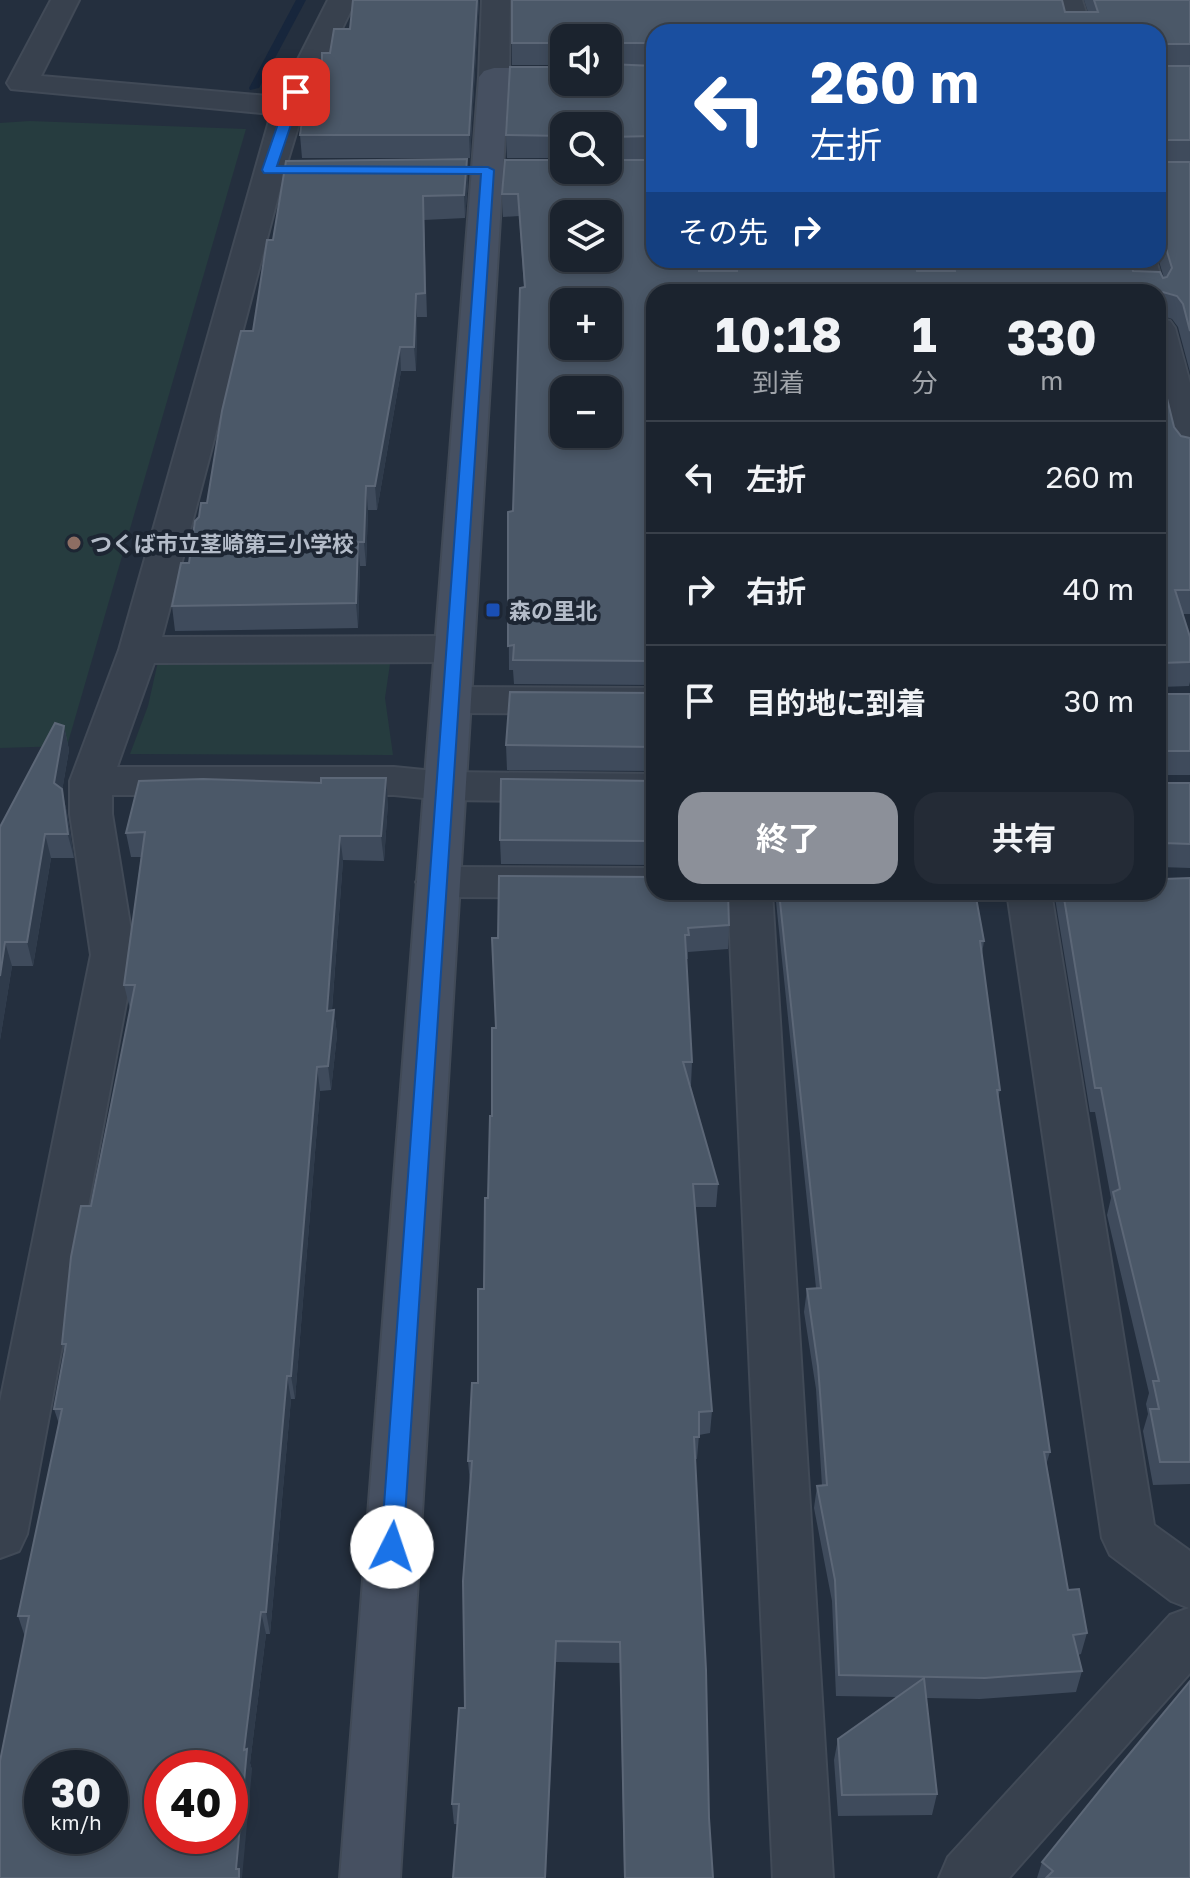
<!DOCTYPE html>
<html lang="ja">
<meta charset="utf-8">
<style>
body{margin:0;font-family:"Golos Text","Noto Sans JP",sans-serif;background:#242b36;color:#f1f3f6;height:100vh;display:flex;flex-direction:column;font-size:30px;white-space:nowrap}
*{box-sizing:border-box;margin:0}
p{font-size:26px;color:#a0a4aa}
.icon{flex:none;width:44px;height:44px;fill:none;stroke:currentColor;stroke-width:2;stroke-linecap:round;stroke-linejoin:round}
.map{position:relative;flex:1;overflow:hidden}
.panel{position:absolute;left:646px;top:284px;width:520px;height:616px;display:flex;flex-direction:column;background:#1b232e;border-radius:24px;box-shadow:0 4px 12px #0003,0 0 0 2px #39404a}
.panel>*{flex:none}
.top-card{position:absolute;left:646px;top:24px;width:520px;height:244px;border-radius:24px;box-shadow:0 4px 12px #0003,0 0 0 2px #39404a;background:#1a4fa0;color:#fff;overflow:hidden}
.controls{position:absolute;left:550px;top:24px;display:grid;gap:16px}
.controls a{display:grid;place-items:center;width:72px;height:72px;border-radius:16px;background:#1b232e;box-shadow:0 4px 12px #0003,0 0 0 2px #39404a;font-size:40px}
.speed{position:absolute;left:24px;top:1750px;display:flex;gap:16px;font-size:40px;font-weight:700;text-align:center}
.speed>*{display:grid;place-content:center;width:104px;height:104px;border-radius:50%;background:#1b232e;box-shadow:0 4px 12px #0003,0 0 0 2px #39404a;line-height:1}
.speed small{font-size:20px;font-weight:400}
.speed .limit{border:12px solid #d22;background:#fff;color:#111}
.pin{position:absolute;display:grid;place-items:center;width:68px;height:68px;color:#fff;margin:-34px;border-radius:16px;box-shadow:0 4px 12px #0006}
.me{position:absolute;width:88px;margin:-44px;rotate:4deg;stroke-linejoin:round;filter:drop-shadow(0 0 6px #0008)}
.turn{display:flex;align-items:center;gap:28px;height:168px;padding:0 32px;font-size:36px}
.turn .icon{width:104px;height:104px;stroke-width:2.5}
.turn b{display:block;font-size:56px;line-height:68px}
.then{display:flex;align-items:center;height:76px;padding:0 32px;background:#0003;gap:16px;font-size:30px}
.eta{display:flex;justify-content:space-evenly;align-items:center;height:136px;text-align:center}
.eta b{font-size:48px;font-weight:700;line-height:56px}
.cta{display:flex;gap:16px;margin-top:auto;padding:16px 32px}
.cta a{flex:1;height:92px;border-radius:24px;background:#8c9099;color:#fff;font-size:32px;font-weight:700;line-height:92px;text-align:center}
.cta a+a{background:#242b36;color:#f1f3f6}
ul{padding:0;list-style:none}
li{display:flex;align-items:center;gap:24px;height:112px;padding:0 32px;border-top:2px solid #39404a}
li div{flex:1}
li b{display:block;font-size:30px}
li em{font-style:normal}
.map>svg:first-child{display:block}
</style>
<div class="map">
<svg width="1190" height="1878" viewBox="0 0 1190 1878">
<rect width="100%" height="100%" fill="#242f3e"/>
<g fill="#263c3f">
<polygon points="30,121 246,129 67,746 0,748 0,123"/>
<polygon points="159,657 391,657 385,698 393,755 130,754 148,706"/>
</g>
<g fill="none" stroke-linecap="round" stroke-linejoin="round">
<polygon fill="#17263c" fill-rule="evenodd" points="296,0 306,0 259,88 250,90 249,88"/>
<defs>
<g id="street">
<polygon points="51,0 79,0 41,76 279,97 328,0 356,0 304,107 285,170 162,637 454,636 468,640 474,649 468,658 454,662 154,663 117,767 394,767 444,772 654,774 654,802 444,800 394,795 112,795 112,814 135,955 27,1534 19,1551 0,1558 0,1402 91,955 70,814 70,781 119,650 271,114 11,89 7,83"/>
<polygon points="482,0 510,0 509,77 504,83 494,86 484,83 479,77"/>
<polygon points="1054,0 1082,0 1092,32 1064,32"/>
<polygon points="700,260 732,260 734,292 700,292"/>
<polygon points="911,260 943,260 950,292 916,292"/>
<polygon points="1124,260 1156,260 1165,292 1160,299 1158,292 1131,292"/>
<polygon points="1158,318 1170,321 1175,328 1190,383 1190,460 1177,457 1172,449 1158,394"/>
<polygon points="451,687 654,688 654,714 451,713 437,709 431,700 437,691"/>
<polygon points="438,867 654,868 654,892 670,892 654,898 438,897 423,893 416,882 423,871"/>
<polygon points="728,892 772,892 833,1878 773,1878"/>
<polygon points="1007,892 1051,892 1154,1525 1190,1551 1190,1673 1009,1878 939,1878 948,1857 1170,1615 1189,1608 1171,1601 1110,1555 1102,1538"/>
</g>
<polygon id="secondary" points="494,68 564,68 564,82 575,82 564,86 508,86 400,1878 340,1878 479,77 484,71"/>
</defs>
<use href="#street" stroke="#414a57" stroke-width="4"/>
<use href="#secondary" stroke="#414a57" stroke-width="4"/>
<use href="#street" fill="#38414e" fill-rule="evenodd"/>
<use href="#secondary" fill="#465061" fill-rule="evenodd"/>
</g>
<g fill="#3f4b5c" fill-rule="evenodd">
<polygon points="353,0 479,0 470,158 302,158 300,135 322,71 330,53 350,29"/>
<path d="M512,0H1062L1065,12H1088L1084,0H1190V372L1178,327L1172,319L1160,315V370L1174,427L1181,436L1190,438V614H1183L1190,637V682L1189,686L1160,687V691L1163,694H1190V775H1161V783H1190V868L1160,867L1158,876V292H654V685L514,684L513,670H509L508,512L513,511L520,288L524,287L519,216L503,217L502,194L505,160H564V170H608V160H654V260H699V271H735L734,260H915L917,271H948L945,260H1131L1133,271L1160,272L1163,278H1164L1158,258V32H654V65H632L654,66V159H608V126H564V158H507L506,135L510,67H564V82H608V38H564V65H512ZM564,214H608V258H564ZM564,302H608V346H564ZM564,390H608V434H564Z"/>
<polygon points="467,159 468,182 465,218 424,220 427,317 417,317 416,371 401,371 377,510 368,510 366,566 360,566 358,628 175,631 172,606 189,563 199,517 207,503 253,331 273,240"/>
<polygon points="654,693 654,771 507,770 506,745"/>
<polygon points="64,726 69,750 62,791 67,813 74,858 51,858 33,966 12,966 0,1040 0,827"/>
<polygon points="654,781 654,865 501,864 500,840"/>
<polygon points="388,802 384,861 343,860 332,1010 334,1010 337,1035 331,1090 320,1091 295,1399 291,1399 270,1634 266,1634 250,1763 252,1770 25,1637 18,1616 59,1424 54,1409 64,1352 62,1344 130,1009 124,985 141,857 131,857 126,833"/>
<polygon points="1190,878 1190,1484 1153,1485 1143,1431 1148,1414 1146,1404 1149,1393 1107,1215 1111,1198 1095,1112 1090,1112 1054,892 1158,892 1164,879"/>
<polygon points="775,892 975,892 984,941 982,954 1000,1090 998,1098 1050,1452 1046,1465 1068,1590 1087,1633 1081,1654 1078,1655 1082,1671 1076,1692 980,1699 926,1698 937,1794 932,1815 838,1816 834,1760 838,1739 897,1697 836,1696 832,1601 814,1508 817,1486 822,1486 816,1389 804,1312 807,1289 816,1288"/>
<polygon points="729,925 728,949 688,952 688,959 686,959 692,1062 691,1085 690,1085 718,1184 716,1207 695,1207 712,1411 710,1433 699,1435 697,1459 695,1459 709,1818 713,1878 624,1878 620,1663 556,1662 458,1824 454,1824 452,1804 465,1708 470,1483 468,1461 478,1383 492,1116 498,938"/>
<polygon points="1042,1862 1190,1878 1037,1878"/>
</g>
<g fill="#2f3b4b">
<polygon points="477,0 479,0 470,158 469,135"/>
<polygon points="467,159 468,182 465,218 464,195"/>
<polygon points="416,294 417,317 416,371 414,347"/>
<polygon points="400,347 401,371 377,510 375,486"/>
<polygon points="366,486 368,510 366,566 364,542"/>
<polygon points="358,542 360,566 358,628 356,603"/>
<polygon points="64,726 69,750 62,791 67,813 74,858 54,783"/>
<polygon points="386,778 388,802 384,861 381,836"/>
<polygon points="45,834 51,858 33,966 27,942"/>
<polygon points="340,836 343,860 330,1035 327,1011"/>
<polygon points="5,942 12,966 0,1040 0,976"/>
<polygon points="334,1010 337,1035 331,1090 328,1066"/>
<polygon points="317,1067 320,1091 295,1399 291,1376"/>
<polygon points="287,1376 291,1399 270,1634 266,1612"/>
<polygon points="261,1612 266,1634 250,1763 252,1770 242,1878 239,1878 236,1869 244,1750"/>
<polygon points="556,1641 556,1662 546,1878 545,1878"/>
</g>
<g fill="#4b5868" stroke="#5c6777" stroke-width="2" fill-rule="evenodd">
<polygon points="353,0 477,0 469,135 300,135 305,99 313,99 315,71 322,71 322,53 330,53 334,29 350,29"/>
<path d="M512,0H1062L1065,12H1098L1094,0H1190V44H1160V66H1190V140H1160V162H1190V331L1183,304L1177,296L1163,292L1159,295L1160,370L1174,427L1181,436L1190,438V590H1175L1190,637V662L1161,663L1160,691L1163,694H1190V751H1161V783H1190V844L1164,843L1161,846V865H1158V292H654V661L513,660L514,645L508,646V512L513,511L520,288L525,287L518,194H502L505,160H564V170H608V160H654V260H699V271H737V260H915L917,271H955L953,260H1131L1133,271L1160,272L1163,278L1167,277L1172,268L1162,235H1158V32H654V43H608V38H564V44V43H512ZM564,214H608V258H564ZM564,302H608V346H564ZM564,390H608V434H564Z"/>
<polygon points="608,64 654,66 654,136 608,137 608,126 564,126 564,136 506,135 510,67 564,67 564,82 608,82"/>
<polygon points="467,159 464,195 423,196 425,293 416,294 414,347 400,347 375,486 366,486 364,542 358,542 356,603 172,606 181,563 189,563 195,521 199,517 201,503 207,503 222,411 241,331 253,331 267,240 273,240 286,161"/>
<polygon points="510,692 654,693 654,747 506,745"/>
<polygon points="55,723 64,726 54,783 62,789 68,834 45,834 27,942 5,942 0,976 0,827"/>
<path d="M321,778H386L381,836H340L327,1011L334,1010L328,1066L317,1067L291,1376H287L266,1612H261L244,1750L247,1749L236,1869H239V1878H0V1761L29,1616H18L62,1409H54L66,1344H62L71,1257L81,1206H91L135,985H124L145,832L126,833L139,781L203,779L321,783ZM42,1768H110V1836H42ZM162,1768H230V1836H162Z"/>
<polygon points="501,779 654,781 654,841 500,840"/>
<polygon points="499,876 654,877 654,892 728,892 729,925 688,928 689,935 685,935 692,1062 683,1062 718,1184 693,1184 712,1411 699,1412 699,1437 694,1437 706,1670 709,1818 713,1878 625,1878 620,1642 556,1641 545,1878 453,1878 459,1804 452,1804 459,1708 465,1708 463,1581 472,1461 468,1461 472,1383 478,1383 478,1289 484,1289 485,1198 488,1198 490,1116 492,1116 492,1028 496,1028 492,938 498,938"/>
<polygon points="1158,877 1164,879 1190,878 1190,1462 1160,1462 1150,1409 1159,1409 1153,1381 1159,1381 1113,1192 1120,1189 1101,1088 1095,1088 1063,892 1158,892"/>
<polygon points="779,892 975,892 984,941 980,941 1000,1090 997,1090 1050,1452 1044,1452 1068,1590 1079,1589 1087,1633 1073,1635 1082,1671 985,1678 839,1675 835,1580 817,1486 827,1485 818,1366 807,1289 821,1288"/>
<polygon points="924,1678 937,1794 842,1795 838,1739"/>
<polygon points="1190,1681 1190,1878 1046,1878 1053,1871 1042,1862 1117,1769"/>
</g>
<polygon fill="#1a73e8" stroke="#114b97" stroke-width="2" points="296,88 302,92 277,166 488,167 494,170 403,1547 400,1555 392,1557 384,1555 381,1547 481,174 264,173 262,170 289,92"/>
<circle fill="#8d6e63" stroke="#1d2633" stroke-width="3" cx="74" cy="543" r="8"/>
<rect fill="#1a4fb4" stroke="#1d2633" stroke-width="3" x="485" y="602" width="16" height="16" rx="4"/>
<g text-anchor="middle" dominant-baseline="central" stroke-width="8" stroke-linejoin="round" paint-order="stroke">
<g font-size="22" font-weight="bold" fill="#b4bcc9" stroke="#1d2633" text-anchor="start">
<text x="90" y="543">つくば市立茎崎第三小学校</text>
<text x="509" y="610">森の里北</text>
</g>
</g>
</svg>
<div class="controls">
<a><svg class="icon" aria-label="sound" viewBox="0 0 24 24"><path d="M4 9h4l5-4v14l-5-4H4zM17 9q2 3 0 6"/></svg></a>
<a><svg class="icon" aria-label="search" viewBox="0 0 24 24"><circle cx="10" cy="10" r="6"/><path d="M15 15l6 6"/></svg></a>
<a><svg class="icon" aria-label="layers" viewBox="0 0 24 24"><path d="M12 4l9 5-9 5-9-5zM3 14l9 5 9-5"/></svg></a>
<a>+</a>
<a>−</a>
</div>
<div class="speed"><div>30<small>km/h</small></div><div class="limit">40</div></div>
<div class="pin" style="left:296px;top:92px;background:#d93025"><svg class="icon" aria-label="arrive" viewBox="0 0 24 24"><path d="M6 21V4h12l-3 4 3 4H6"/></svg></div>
<svg class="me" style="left:392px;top:1547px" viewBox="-20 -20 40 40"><circle r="19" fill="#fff"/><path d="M0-13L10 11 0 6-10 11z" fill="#1a73e8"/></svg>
<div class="top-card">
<div class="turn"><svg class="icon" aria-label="left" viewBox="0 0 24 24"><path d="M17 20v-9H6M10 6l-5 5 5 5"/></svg><div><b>260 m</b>左折</div></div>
<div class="then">その先<svg class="icon" aria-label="right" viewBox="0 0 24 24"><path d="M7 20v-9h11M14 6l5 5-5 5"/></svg></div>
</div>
<section class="panel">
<div class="eta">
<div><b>10:18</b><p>到着</p></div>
<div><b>1</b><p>分</p></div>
<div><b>330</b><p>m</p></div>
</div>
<ul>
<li><svg class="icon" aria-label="left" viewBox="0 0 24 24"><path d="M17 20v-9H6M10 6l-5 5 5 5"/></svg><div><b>左折</b></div><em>260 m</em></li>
<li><svg class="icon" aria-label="right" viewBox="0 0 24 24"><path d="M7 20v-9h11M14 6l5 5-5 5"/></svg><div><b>右折</b></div><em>40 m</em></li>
<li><svg class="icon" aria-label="arrive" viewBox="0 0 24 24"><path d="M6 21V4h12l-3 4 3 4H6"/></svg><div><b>目的地に到着</b></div><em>30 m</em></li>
</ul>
<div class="cta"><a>終了</a><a>共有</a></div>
</section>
</div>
